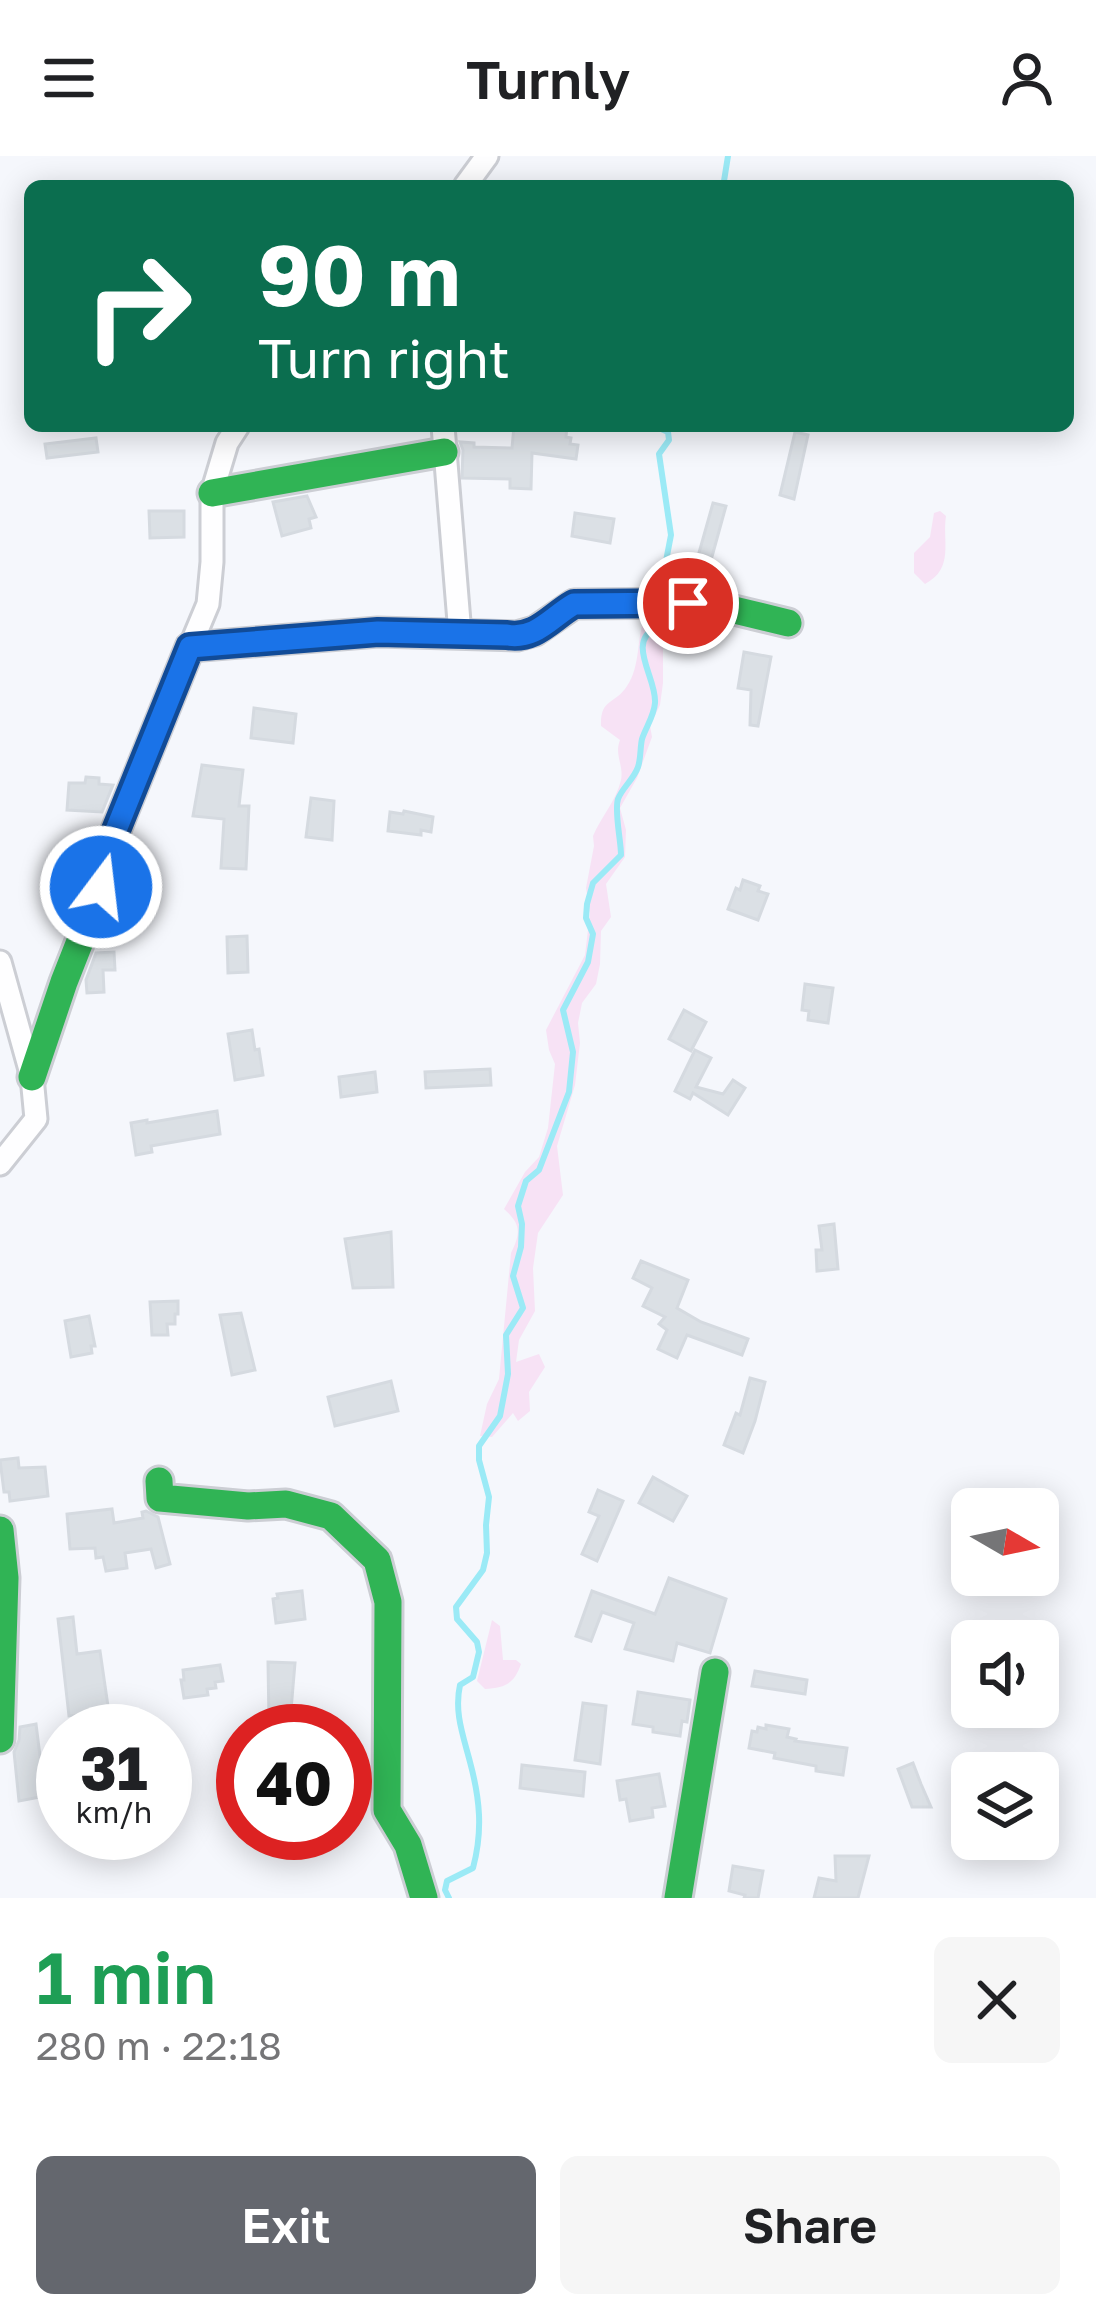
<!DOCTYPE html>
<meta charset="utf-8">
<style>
body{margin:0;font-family:"Golos Text",sans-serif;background:#f6f6f6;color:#202124;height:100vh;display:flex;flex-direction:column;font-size:45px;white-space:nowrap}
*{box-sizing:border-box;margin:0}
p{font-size:39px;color:#757577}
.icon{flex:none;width:66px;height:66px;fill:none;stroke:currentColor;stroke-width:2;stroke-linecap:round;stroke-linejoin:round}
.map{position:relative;height:1742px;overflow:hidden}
.side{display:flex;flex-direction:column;background:#fff;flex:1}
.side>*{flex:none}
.banner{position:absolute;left:24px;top:24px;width:1050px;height:252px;border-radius:18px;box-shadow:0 6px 30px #0003;background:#0b6e4f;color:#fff;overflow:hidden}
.needle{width:78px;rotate:99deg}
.fabs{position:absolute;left:951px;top:1332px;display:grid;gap:24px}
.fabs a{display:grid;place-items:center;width:108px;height:108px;border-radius:18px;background:#fff;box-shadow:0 6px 30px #0003;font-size:60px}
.speed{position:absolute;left:36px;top:1548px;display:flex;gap:24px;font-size:60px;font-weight:700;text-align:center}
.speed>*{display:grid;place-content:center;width:156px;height:156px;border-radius:50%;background:#fff;box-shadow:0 6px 30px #0003;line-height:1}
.speed small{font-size:30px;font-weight:400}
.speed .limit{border:18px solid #d22;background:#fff;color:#111}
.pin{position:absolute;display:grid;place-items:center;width:102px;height:102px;color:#fff;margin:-51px;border:6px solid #fff;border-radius:50%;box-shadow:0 3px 12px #0007}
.me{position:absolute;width:132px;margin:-66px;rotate:15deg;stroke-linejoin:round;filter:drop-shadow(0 0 9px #0008)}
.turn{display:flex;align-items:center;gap:42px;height:252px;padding:0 36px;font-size:54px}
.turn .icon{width:156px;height:156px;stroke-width:2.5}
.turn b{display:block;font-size:84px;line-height:102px}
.round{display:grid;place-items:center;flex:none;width:126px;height:126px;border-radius:18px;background:#f6f6f6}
.summary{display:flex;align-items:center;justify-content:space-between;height:204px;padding:0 36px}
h1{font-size:72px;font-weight:600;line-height:90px;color:#1e9e55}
.action{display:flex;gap:24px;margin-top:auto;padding:24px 36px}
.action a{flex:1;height:138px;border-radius:18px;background:#64676e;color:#fff;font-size:48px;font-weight:600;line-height:138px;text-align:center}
.action a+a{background:#f6f6f6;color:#202124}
header{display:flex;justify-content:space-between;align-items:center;height:156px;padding:0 36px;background:#fff;font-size:54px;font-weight:600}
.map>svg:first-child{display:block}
</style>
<header><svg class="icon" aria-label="menu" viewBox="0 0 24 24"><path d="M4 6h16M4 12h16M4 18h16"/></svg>Turnly<svg class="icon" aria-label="person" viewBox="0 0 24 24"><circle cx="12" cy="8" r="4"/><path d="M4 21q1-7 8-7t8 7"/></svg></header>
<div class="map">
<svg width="1096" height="1742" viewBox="0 0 1096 1742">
<rect width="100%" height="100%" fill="#f5f7fc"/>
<g fill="#f7e2f5">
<path d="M940,355L946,360C942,385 955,412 925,428L914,417V397L930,381L934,357Z"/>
<path d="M664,458L667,478L663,494V527L660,549L650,570L652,581L637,622L620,652L626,674L625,701L606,728L611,761L601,775L600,808L596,828L582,847L578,867L580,887L575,929L557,990L563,1039L538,1077L533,1112L535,1155L519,1184L516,1206L539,1198L545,1211L529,1236L530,1255L518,1265L513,1257L492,1281L480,1280L487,1248L499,1223L511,1097C521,1077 521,1068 504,1053L525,1016L539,1001L548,972L555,908L549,894L546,874L585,799L590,757L586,732L594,690L593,680C601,661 616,645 621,624C624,609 614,599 620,584L601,570C600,542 615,549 627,530C641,510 636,482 645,461Z"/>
<path d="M492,1464L500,1470L503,1504H516L521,1508C514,1528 505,1532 485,1533L477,1525Z"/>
</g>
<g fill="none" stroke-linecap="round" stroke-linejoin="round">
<g stroke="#9beaf6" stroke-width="6">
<polyline points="726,30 724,25 728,0"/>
<polyline points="660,270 659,272 668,276 669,284 659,298 671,379 660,436"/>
<path d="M449,1742L445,1734L447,1725L473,1712C483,1675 480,1643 470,1606C463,1579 454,1556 460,1529L473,1521L479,1496L477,1486L457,1463L456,1451L483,1414L487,1397L486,1369L489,1341L479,1304V1290L500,1260L508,1218L506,1179L523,1152L513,1120L521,1091L522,1068L518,1050L526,1025L539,1014L569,936L573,896L563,854L588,806L593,778L586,762L587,748L593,727L621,699C621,684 614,655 618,643C622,632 634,623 638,611C641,602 640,592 642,583C646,571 654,560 655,547C657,522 625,486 657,471L658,455"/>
</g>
</g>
<g fill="#dbe0e5" stroke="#d5dae0" stroke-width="3">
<polygon points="514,270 567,270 566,281 571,282 570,288 578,289 576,303 532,297 531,333 510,332 510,323 462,322 463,294 460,286 474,287 474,291 512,292"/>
<polygon points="795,276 808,279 794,343 780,339"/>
<polygon points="96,282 98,296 47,302 45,288"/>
<polygon points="307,340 316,361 309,363 311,372 282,380 273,346"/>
<polygon points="713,347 726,350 708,415 695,411"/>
<polygon points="149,355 184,355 184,381 150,382"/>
<polygon points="575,357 614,363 610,387 572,380"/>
<polygon points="744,496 771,501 758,570 750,569 751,534 738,532"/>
<polygon points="254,552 296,558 293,587 251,582"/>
<polygon points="202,609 243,614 239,650 249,650 246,713 221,712 224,663 193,660"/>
<polygon points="86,621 99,622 99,628 113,629 102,656 67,654 69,627 85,627"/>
<polygon points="311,642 334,645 332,684 306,681"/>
<polygon points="404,655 433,661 431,676 421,674 421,679 388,675 390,656 403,658"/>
<polygon points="743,724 760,730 758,735 768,738 758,764 728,753 736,732 740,734"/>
<polygon points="247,780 248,816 228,817 227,781"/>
<polygon points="114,796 115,814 103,814 104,836 87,837 86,824 96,797"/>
<polygon points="805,828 833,832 828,867 808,864 809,855 802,854"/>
<polygon points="684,854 706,866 691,895 669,883"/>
<polygon points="252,874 255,894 259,893 263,919 235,924 228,878"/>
<polygon points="695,894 711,902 696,931 723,938 733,924 745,932 728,959 693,937 690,943 675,935"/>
<polygon points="490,913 491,929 426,932 425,916"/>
<polygon points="375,916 377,936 341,941 339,921"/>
<polygon points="217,955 220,978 151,990 152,996 136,999 131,967 147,964 147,967"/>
<polygon points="834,1068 838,1113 817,1115 816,1094 822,1094 819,1070"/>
<polygon points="391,1076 393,1131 353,1132 345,1083"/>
<polygon points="641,1105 688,1124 677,1152 701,1166 748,1183 742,1199 687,1179 677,1202 658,1193 667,1174 659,1168 665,1161 643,1150 652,1132 633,1122"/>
<polygon points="178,1145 178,1158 175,1158 175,1168 167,1168 168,1179 152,1179 150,1146"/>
<polygon points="241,1157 255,1214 232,1219 220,1159"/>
<polygon points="89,1160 95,1190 91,1190 92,1197 71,1201 65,1165"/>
<polygon points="750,1222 765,1226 755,1265 743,1297 724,1289 736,1257 740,1259"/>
<polygon points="391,1225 398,1255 335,1270 328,1241"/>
<polygon points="18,1302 19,1312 45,1311 48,1340 10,1345 9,1336 4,1336 0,1304"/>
<polygon points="653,1321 687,1340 673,1365 639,1347"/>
<polygon points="598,1334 623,1345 597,1405 582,1398 599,1360 589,1356"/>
<polygon points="112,1353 114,1367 143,1362 142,1356 146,1355 158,1361 170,1408 156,1412 151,1393 125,1397 127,1412 106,1415 103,1401 96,1402 95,1392 70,1393 67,1358"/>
<polygon points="669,1422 726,1443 710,1497 677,1487 673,1505 625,1493 634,1467 602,1456 591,1485 576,1480 592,1435 655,1458"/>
<polygon points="302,1435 305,1463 276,1467 273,1443 278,1442 277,1438"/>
<polygon points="73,1461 77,1498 100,1495 109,1557 69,1560 58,1463"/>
<polygon points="268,1506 295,1507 290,1566 269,1565"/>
<polygon points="220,1509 223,1525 215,1526 216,1532 207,1533 208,1539 184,1542 181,1524 184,1524 183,1514"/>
<polygon points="755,1515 807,1524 805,1538 752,1530"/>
<polygon points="638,1536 690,1544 687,1566 682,1565 680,1580 653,1576 653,1571 633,1568"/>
<polygon points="583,1547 606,1550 600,1608 575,1604"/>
<polygon points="36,1568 45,1640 19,1645 14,1596 19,1584 20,1571"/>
<polygon points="766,1569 789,1573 787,1581 796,1583 795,1585 847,1592 843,1619 816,1615 816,1610 774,1602 775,1597 749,1592 752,1575 757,1576 758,1571 766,1573"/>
<polygon points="913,1607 921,1628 931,1651 912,1651 898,1613"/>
<polygon points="522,1609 585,1616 583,1640 520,1632"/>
<polygon points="659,1618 665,1650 652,1652 653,1661 630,1665 626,1643 620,1644 617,1625"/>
<polygon points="835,1700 869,1700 858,1742 814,1742 819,1722 836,1725"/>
<polygon points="733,1710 763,1715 758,1742 744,1742 745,1739 729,1735"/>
</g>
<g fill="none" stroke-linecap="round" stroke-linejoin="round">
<defs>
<g id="street">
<polyline points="465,30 487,0"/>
<polyline points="443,270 460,478"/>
<polyline points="190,491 208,448 212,406 212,337 227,287 238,270"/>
<polyline points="0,806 32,921 36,963 0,1008"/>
</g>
<g id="fast">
<polyline points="212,337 444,296"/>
<polyline points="32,921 64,826 101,732 116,674 190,491 378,476 517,480 535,475 574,448 705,447 788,467"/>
<polyline points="159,1325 160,1342 248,1350 286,1348 331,1360 377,1404 388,1446 387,1654 408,1689 424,1742"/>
<polyline points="0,1374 5,1422 0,1583"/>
<polyline points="678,1742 715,1516"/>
</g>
</defs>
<use href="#street" stroke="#ccced4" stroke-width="27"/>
<use href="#fast" stroke="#ccced4" stroke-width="33"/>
<use href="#street" stroke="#fefeff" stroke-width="21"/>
<use href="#fast" stroke="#30b455" stroke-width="27"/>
</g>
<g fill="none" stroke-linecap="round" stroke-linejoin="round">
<defs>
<path id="route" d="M101,731L116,674L190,491L378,476L507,479C536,484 551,461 574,448L688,447"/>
</defs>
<use href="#route" stroke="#114b97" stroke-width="30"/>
<use href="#route" stroke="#1a73e8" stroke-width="21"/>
</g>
</svg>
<div class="fabs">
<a><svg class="needle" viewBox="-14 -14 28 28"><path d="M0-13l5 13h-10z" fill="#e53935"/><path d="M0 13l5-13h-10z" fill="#757577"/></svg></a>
<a><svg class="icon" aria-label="sound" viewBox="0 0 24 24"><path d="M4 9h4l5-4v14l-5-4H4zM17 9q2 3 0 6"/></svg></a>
<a><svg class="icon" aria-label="layers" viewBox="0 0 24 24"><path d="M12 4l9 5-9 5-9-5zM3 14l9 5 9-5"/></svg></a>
</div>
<div class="speed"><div>31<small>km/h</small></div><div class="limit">40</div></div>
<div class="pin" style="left:688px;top:447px;background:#d93025"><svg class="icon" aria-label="arrive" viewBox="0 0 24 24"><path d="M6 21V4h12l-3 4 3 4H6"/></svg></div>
<svg class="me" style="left:101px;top:731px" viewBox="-20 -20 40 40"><circle r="17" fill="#1a73e8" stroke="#fff" stroke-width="3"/><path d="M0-11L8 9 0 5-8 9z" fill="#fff"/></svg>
<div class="banner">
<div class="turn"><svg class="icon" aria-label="right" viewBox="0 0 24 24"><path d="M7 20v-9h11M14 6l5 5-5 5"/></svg><div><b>90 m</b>Turn right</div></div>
</div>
</div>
<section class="side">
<div class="summary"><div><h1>1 min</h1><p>280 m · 22:18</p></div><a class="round"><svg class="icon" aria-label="close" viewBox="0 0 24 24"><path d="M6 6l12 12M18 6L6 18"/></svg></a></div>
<div class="action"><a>Exit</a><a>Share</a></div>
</section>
